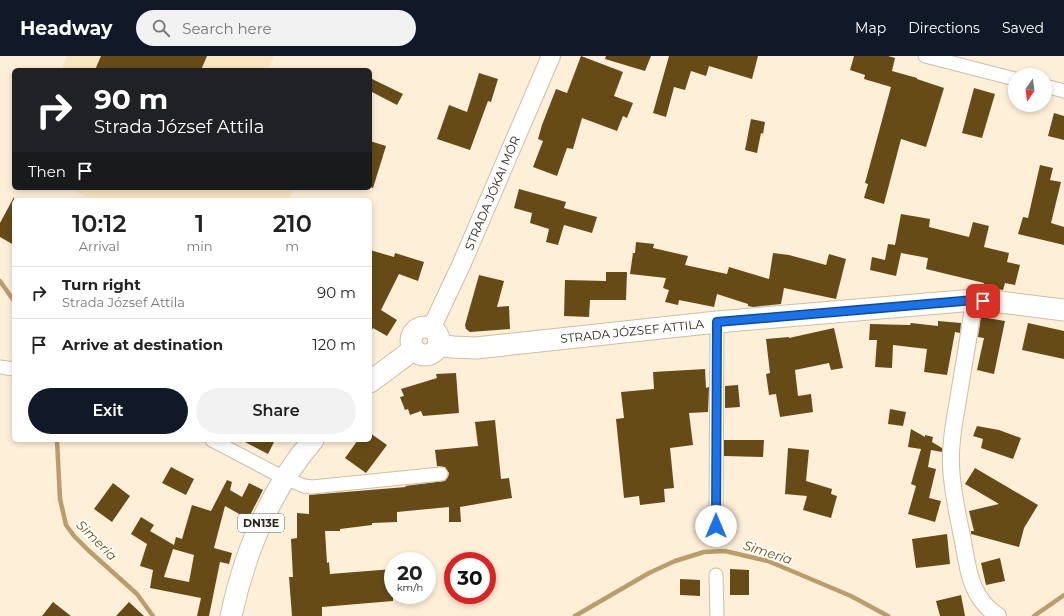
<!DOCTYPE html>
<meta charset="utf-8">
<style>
body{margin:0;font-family:Montserrat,sans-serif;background:#f2f2f2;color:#222;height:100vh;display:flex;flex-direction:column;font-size:15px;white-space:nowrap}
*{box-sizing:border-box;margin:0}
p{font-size:13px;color:#767676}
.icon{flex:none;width:22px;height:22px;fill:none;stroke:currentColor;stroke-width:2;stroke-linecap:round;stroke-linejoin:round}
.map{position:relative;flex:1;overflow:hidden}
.details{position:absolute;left:12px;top:142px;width:360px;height:244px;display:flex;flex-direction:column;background:#fff;border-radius:6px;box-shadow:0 2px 6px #0003}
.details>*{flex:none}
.banner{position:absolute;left:12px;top:12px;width:360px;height:122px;border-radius:6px;box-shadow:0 2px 6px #0003;background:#202124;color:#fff;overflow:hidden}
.needle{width:26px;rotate:194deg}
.tools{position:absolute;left:1008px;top:12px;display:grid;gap:8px}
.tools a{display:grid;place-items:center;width:44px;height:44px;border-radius:50%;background:#fff;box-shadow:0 2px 6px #0003;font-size:20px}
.speed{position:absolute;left:384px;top:496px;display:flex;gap:8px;font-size:20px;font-weight:700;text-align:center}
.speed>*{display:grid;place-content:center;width:52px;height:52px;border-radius:50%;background:#fff;box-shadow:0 2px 6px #0003;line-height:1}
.speed small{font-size:10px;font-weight:400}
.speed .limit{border:6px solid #d22;background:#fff;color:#111}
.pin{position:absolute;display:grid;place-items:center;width:34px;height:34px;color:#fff;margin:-17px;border-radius:8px;box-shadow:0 2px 6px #0006}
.me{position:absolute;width:44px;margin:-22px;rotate:0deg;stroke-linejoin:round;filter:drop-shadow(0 0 3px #0008)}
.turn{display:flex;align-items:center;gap:14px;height:84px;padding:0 16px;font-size:18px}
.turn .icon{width:52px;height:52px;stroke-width:2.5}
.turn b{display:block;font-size:28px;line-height:34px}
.then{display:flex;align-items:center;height:38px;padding:0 16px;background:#0003;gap:8px;font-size:15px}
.eta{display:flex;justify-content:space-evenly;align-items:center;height:68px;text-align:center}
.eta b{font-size:24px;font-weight:600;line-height:28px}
.cta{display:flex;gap:8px;margin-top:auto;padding:8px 16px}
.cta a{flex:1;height:46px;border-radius:24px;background:#111827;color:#fff;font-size:16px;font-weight:600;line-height:46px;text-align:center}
.cta a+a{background:#f2f2f2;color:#222}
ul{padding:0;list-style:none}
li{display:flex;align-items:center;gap:12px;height:52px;padding:0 16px;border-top:1px solid #e0e0e0}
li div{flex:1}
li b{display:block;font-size:15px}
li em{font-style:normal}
header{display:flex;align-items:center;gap:24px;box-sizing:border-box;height:56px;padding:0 20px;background:#111827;color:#fff}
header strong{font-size:19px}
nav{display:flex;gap:22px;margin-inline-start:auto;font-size:14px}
.search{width:280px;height:36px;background:#f2f2f2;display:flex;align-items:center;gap:10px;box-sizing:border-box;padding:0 14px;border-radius:22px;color:#767676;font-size:15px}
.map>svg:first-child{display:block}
</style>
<header>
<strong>Headway</strong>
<div class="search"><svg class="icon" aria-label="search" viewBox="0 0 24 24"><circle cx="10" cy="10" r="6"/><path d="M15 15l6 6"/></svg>Search here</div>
<nav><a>Map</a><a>Directions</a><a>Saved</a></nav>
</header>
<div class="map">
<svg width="1064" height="560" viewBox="0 0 1064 560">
<rect width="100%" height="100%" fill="#fdefd8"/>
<g fill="#fae5c1">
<polygon points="67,0 274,0 268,14 61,14"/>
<polygon points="68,132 294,132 288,144 94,144"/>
</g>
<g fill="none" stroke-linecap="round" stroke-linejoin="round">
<g stroke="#ba9d69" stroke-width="4.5">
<polyline points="0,225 14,245"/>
<polyline points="57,384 60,443 66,469 74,480 88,494 137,538 153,560"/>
<polyline points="575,560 649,517 675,505 704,496 725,495 768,505 851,540 888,560"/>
<polyline points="1034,560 1064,539"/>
</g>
</g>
<g fill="#664b16" fill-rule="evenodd">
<polygon points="101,0 207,0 201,14 95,14"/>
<polygon points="581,0 623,16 614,40 633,47 627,62 623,60 617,75 582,62 573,93 567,92 557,120 533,111 543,85 538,83 542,69 556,33 567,37"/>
<polygon points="606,0 651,0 645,15 605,3"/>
<polygon points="669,0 758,0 752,23 709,10 706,20 691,15 685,34 674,31 666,61 653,57"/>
<polygon points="854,0 888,0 895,2 892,15 917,22 917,23 944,32 926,91 901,83 884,148 864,142 868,128 865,127 891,31 864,23 865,19 850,14"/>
<polygon points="479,17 498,23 491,46 488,45 470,94 437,83 449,49 467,56"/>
<polygon points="370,22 403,38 397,49 370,35"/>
<polygon points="974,32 995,38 982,82 962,77"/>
<polygon points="1054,57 1064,60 1064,84 1048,80"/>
<polygon points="751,63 765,66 763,78 761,77 757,97 745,94"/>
<polygon points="370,85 386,90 373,132 370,131"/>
<polygon points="1040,109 1053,112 1050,124 1061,126 1051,167 1064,171 1064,189 1018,178 1023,161 1028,162"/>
<polygon points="519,133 566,146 564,152 597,161 592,177 564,169 558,189 546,186 549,173 530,167 532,157 514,152"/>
<polygon points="14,141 14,189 0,181 0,167"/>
<polygon points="901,158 930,163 929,171 969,181 973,166 989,170 984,191 1009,197 1007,206 1020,209 1015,229 1005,227 1003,234 983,230 984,227 926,213 928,202 901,197 896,220 870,214 872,201 885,204 888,188 895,189"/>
<polygon points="636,186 654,188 653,192 688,200 685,209 727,218 729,211 769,223 773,197 789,199 826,209 829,198 846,203 836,243 784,232 781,248 753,251 748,250 748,248 717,238 714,251 679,244 678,249 665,246 669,234 663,232 666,222 630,218 633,197 635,197"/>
<polygon points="370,194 394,201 395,197 424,206 418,225 399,218 381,254 397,264 387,280 373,272 370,277"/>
<polygon points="606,216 627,216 626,244 590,244 589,261 564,260 565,224 606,225"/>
<polygon points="479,219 504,225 497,251 509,250 510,273 470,276 466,273 465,269"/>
<polygon points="981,261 1005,265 994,318 977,314 984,282 978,281"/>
<polygon points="938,265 961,267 960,277 955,276 947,319 924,316 927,293 893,289 892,312 875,311 877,284 869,284 870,268 910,269 911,267 938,270"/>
<polygon points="1028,267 1064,275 1064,303 1022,294"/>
<polygon points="834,272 843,312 831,314 829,307 795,314 798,340 811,338 813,356 780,361 776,338 769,339 766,318 770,317 766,283 789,281 789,282"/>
<polygon points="705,313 706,332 709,331 708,356 689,357 693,389 670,392 674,432 664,433 665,446 640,449 639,440 624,442 616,363 624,362 621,336 654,333 653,316"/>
<polygon points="456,317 459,357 423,360 421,355 410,359 408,353 405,354 400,341 404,340 401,333 437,322 436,318"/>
<polygon points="738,329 740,351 725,352 725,330"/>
<polygon points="890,353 906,356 903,370 888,368"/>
<polygon points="495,364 501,423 509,422 512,442 460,451 461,466 449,466 449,451 397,456 397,466 372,467 372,469 340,473 340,475 325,475 327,507 329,506 330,518 393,513 393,545 322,551 322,560 292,560 289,521 293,521 291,483 297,482 297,457 309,458 309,439 406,431 405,430 445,425 448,421 449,417 445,411 437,410 435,394 478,390 475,366"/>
<polygon points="977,370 999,374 1021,382 1013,403 981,392 983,383 973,380"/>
<polygon points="911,373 925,381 925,379 933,381 932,386 942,392 942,396 931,394 928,411 936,413 929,442 941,445 935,466 908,458 916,430 911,428 921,393 908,391"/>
<polygon points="370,377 387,389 366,417 345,402 358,384 370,384"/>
<polygon points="241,384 275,384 268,398"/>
<polygon points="724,384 764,384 763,401 724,400"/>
<polygon points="788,392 809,394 806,425 832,433 831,438 837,440 831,462 803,454 807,440 785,438"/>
<polygon points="171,411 194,423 186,439 162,427"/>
<polygon points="975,412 1038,449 1024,472 1019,491 971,478 971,475 974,475 969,455 999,448 965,428"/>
<path d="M227,424L232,426L230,434L242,441L249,427L263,434L248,463L225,450L214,492L232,497L229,508L220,506L209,560H197L201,542L150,532L153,514L140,510L147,488L131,478L141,461L154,469L150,475L174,489L176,481L182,483L192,449L211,455ZM173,493L194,499L189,526L164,521Z"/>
<polygon points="113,427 130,440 112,466 94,453"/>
<polygon points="947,478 950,508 916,512 912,483"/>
<polygon points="1000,502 1005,525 986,529 981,507"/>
<polygon points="730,513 749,514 749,539 730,539"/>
<polygon points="680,523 700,524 700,540 680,539"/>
<polygon points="961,539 965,560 940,560 936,545"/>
<polygon points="53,546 71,560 42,560"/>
<polygon points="129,546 144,560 116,560"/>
</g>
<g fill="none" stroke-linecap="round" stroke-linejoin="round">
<defs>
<g id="minor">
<polyline points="925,0 1015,23"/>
<polyline points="1045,30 1064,35"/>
<polyline points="0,311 14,313"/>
<polyline points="212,384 284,422 304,430 312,431 441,418"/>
<polyline points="716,470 717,266"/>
<polyline points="716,519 717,560"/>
</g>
<path id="tertiary" d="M974,244C970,275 964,307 959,338C955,362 950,386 951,410C952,435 958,461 963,485C968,515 971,542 998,560"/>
<polyline id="secondary" points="431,273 462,207 551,0"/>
<g id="primary">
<circle cx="425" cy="285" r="14"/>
<polyline points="438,289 453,291 476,292 717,266 974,244 992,245 1064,254"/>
<polyline points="370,326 414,293"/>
<path d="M231,560C245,496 270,434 313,384"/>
</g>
</defs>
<use href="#minor" stroke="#cfbea3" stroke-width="15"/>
<use href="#tertiary" stroke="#cfbea3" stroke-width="18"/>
<use href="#secondary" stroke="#cfbea3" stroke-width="20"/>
<use href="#primary" stroke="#cfbea3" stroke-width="23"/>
<use href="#minor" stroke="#fff" stroke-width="13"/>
<use href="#tertiary" stroke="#fff" stroke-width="16"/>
<use href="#secondary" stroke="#fff" stroke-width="18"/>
<use href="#primary" stroke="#fff" stroke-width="21"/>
</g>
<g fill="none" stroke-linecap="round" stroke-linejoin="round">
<defs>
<polyline id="route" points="716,470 717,266 974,244 983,245"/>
</defs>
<use href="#route" stroke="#114b97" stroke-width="10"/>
<use href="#route" stroke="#1a73e8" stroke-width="7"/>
</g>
<g text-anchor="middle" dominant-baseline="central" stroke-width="4" stroke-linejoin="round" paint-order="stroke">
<rect fill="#fff" stroke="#6b675f" stroke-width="1" x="238" y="458" width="46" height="18" rx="3"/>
<g font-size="11" font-weight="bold" fill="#2c261b">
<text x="261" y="467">DN13E</text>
</g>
<g font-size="12" fill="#2c261b" stroke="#fff">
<text transform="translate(492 137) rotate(-67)">STRADA JÓKAI MÓR</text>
<text transform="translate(632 275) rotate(-6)">STRADA JÓZSEF ATTILA</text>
</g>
<g font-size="13" font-style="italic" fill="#6d4f0f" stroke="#fff">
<text transform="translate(97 484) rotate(45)">Simeria</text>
<text transform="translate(768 496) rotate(18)">Simeria</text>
</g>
</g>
</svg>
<div class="tools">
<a><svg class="needle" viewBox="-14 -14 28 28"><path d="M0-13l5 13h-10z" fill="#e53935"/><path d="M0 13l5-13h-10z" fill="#767676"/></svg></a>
</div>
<div class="speed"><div>20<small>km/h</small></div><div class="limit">30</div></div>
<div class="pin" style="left:983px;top:245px;background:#d93025"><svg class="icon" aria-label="arrive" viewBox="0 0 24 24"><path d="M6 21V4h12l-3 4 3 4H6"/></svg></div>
<svg class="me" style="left:716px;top:470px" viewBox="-20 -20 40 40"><circle r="19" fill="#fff"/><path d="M0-13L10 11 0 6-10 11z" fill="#1a73e8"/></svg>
<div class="banner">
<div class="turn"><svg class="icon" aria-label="right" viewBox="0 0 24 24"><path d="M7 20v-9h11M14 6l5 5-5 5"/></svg><div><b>90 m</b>Strada József Attila</div></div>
<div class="then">Then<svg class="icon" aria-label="arrive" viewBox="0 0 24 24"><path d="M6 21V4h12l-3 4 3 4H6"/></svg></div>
</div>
<section class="details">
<div class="eta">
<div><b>10:12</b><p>Arrival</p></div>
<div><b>1</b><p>min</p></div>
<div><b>210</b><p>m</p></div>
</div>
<ul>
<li><svg class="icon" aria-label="right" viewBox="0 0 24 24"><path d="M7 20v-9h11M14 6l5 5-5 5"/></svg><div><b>Turn right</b><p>Strada József Attila</p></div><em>90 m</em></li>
<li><svg class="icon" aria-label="arrive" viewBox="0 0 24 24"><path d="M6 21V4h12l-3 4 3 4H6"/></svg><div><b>Arrive at destination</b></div><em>120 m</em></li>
</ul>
<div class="cta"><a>Exit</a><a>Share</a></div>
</section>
</div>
